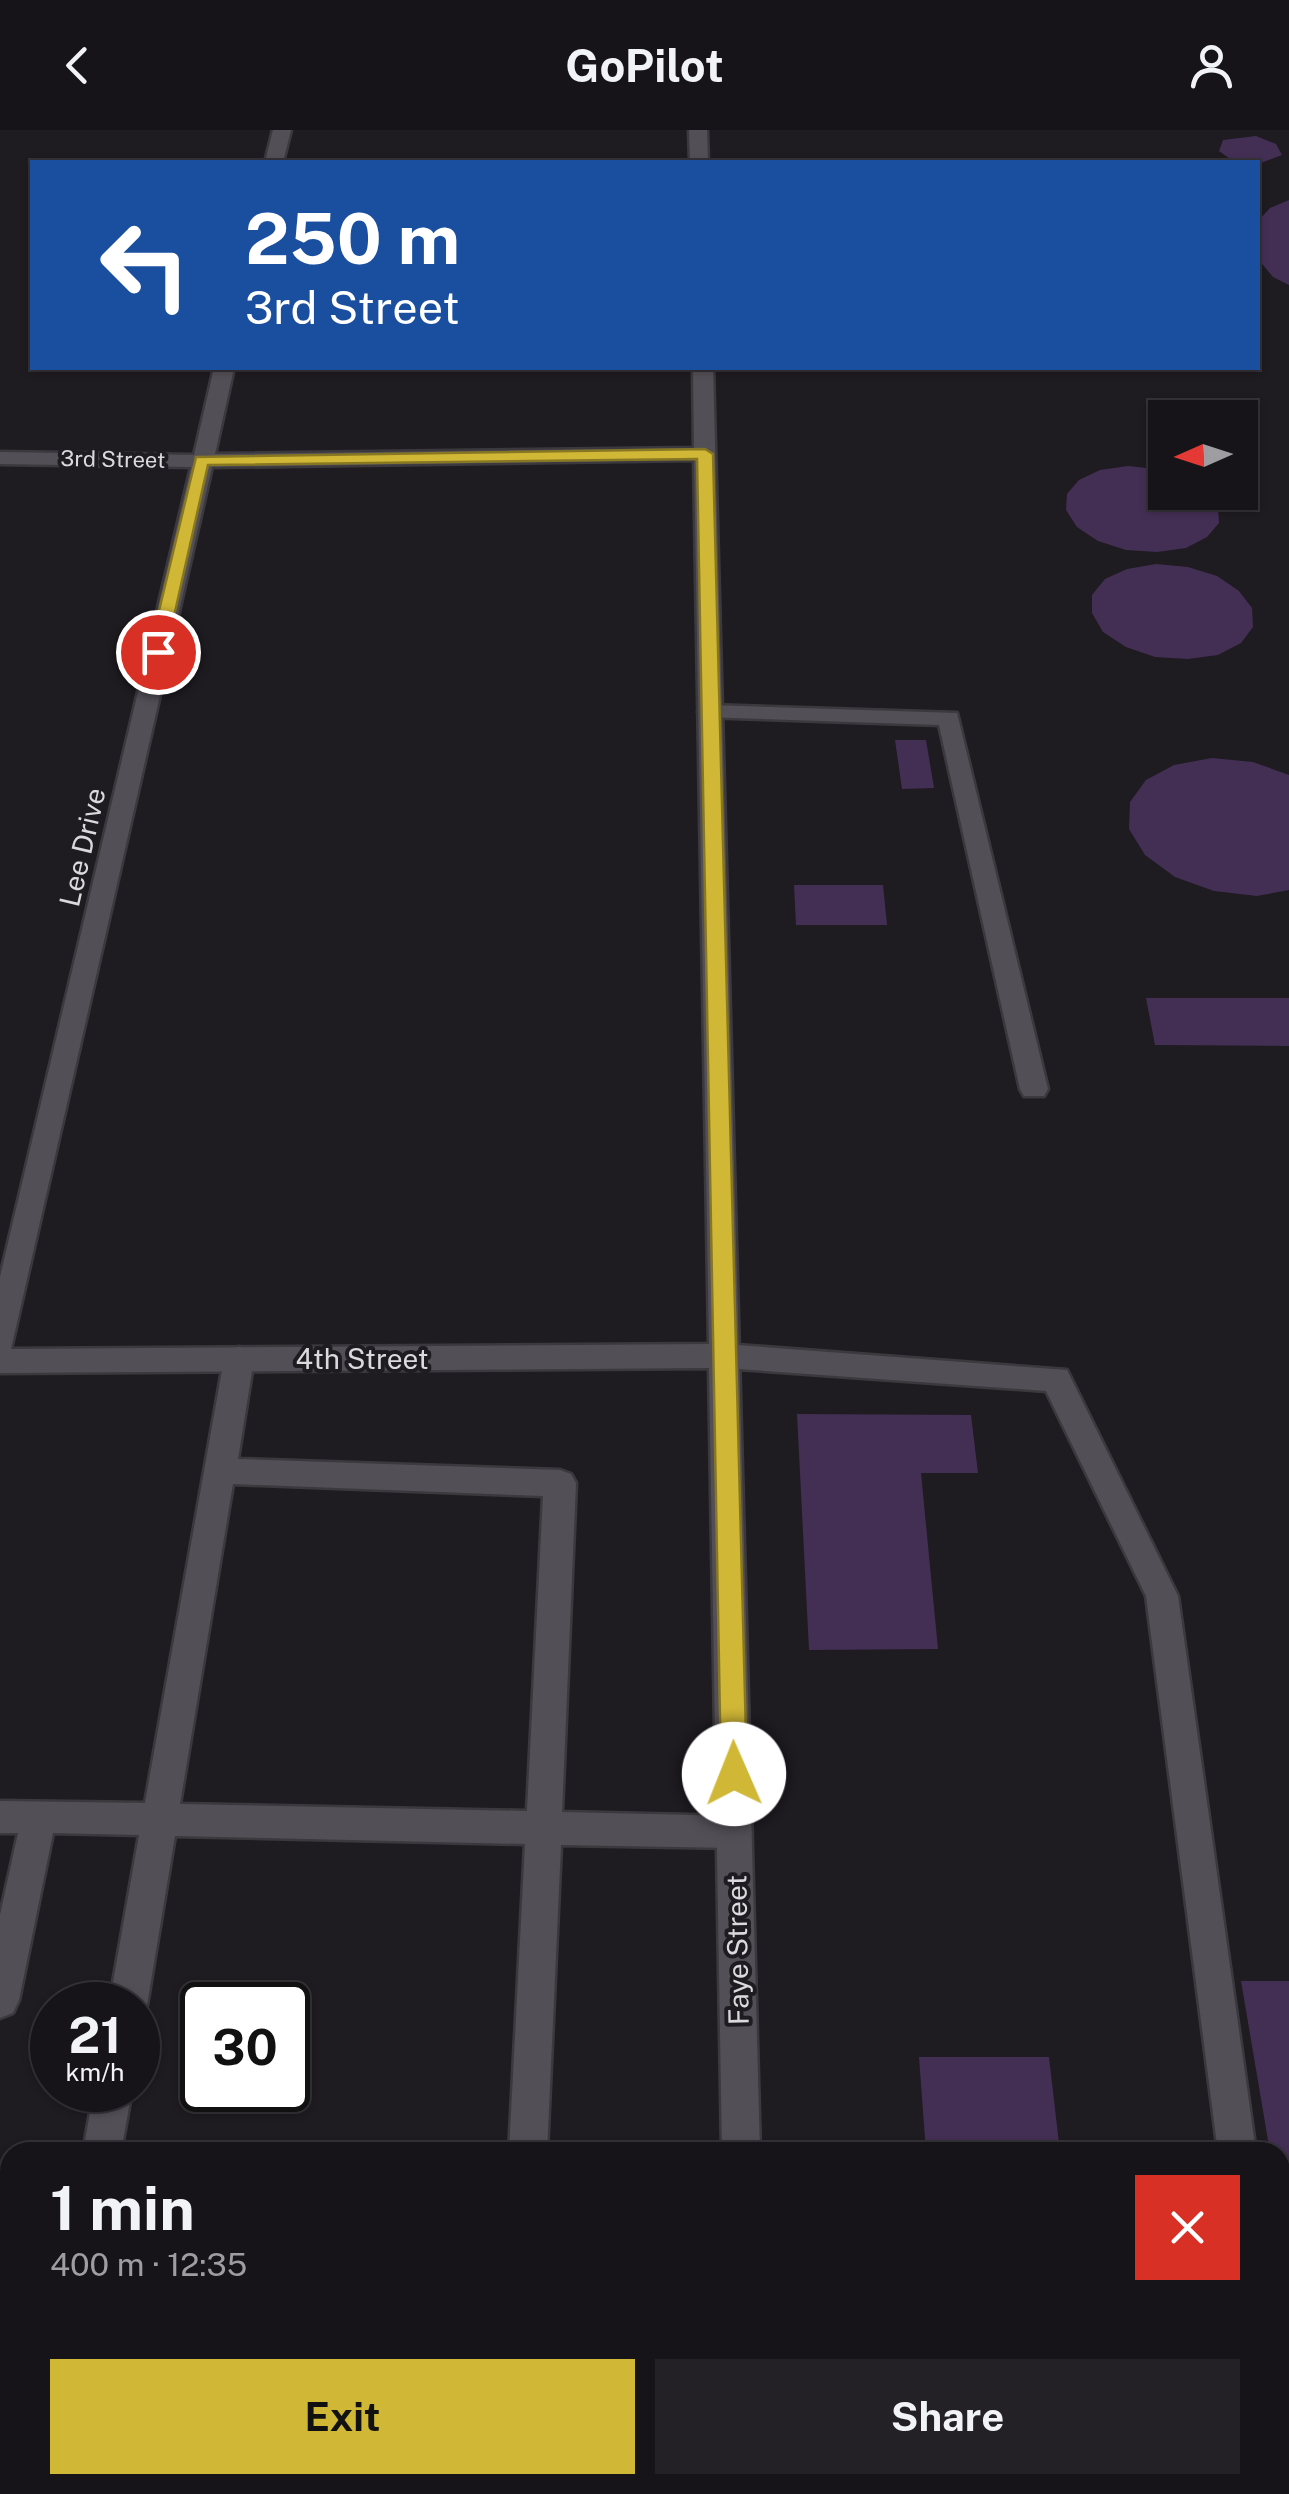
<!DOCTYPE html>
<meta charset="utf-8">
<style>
body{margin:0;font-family:"Public Sans",sans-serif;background:#232126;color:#f1f3f6;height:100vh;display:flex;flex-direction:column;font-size:38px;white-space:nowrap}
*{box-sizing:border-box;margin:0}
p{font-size:32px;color:#9e9ea2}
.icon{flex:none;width:55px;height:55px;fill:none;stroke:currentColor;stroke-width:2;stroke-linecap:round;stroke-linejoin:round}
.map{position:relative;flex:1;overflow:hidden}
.sheet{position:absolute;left:0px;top:2012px;width:1290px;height:352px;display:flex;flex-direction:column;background:#161419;border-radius:30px 30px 0 0;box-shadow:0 2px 8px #0004,0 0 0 2px #353338}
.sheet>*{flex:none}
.hud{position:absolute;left:30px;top:30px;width:1230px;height:210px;border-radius:0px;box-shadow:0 2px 8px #0004,0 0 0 2px #353338;background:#1a4fa0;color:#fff;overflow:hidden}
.needle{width:65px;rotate:267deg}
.tools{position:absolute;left:1148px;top:270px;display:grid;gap:20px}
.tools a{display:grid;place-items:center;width:110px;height:110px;border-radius:0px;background:#161419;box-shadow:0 2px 8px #0004,0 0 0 2px #353338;font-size:50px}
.speed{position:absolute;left:30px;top:1852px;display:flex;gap:20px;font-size:50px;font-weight:700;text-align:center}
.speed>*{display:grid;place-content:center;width:130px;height:130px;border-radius:50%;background:#161419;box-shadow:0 2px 8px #0004,0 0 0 2px #353338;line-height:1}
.speed small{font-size:25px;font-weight:400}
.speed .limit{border:5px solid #111;border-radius:15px;background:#fff;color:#111}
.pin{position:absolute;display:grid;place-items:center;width:85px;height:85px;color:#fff;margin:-42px;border:5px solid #fff;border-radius:50%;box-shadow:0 2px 10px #0007}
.me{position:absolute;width:110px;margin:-55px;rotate:359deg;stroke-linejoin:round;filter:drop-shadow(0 0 8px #0008)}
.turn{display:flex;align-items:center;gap:35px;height:210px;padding:0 50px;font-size:45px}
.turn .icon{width:130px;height:130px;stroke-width:2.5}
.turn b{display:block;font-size:70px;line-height:85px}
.round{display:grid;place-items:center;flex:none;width:105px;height:105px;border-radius:0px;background:#232126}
.summary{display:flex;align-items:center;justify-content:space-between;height:170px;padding:0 50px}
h1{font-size:60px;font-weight:700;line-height:75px}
.action{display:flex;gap:20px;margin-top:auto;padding:20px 50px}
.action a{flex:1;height:115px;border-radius:0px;background:#d0b736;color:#111;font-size:40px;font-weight:700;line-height:115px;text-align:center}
.action a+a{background:#232126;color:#f1f3f6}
header{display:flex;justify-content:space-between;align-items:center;height:130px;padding:0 50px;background:#161419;font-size:45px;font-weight:700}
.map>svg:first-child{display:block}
</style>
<header><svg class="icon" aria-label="back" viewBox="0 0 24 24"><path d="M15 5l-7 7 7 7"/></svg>GoPilot<svg class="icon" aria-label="person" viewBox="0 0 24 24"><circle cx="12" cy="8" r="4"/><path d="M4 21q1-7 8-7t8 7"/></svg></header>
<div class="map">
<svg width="1289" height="2364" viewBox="0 0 1289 2364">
<rect width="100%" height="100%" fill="#1e1b21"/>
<g fill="#432f54">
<polygon points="1256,6 1276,14 1282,25 1258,34 1233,31 1219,21 1223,10"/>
<polygon points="1289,70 1289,155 1273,147 1258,129 1258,91 1270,78"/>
<polygon points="1128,336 1165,340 1165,362 1209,362 1218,376 1219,393 1207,407 1186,418 1157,422 1126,420 1098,411 1077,397 1066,380 1067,364 1079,350 1100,340"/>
<polygon points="1156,434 1188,437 1217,446 1239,461 1252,478 1253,497 1241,513 1218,525 1188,529 1155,527 1126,517 1103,502 1092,483 1092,465 1105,449 1127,439"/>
<polygon points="895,610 926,610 934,658 902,659"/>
<polygon points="1212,628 1253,632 1289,645 1289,760 1257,766 1214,761 1175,747 1145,725 1129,699 1130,672 1146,650 1174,635"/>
<polygon points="794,755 883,755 887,795 796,795"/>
<polygon points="1146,868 1289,868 1289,916 1155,915"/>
<polygon points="797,1284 971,1285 978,1343 921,1343 938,1519 809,1520"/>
<polygon points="1241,1851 1289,1851 1289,2120 1280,2079 1280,2022 1270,2022"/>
<polygon points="919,1927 1049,1927 1060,2022 926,2022"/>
<polygon points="951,2355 1098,2355 1099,2364 952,2364"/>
</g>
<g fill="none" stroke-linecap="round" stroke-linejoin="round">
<defs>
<g id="lane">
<polygon points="710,575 957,583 1048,959 1044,966 1024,966 1020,959 939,595 702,587 698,582"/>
<polygon points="724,1214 1067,1240 1178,1466 1256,2022 1218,2022 1146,1466 1046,1261 724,1238 713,1234 709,1226 713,1218"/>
<path d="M239,1217L250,1220L254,1229L238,1329L560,1340L571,1344L576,1353L562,1682L734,1686L747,1690L752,1702L747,1714L734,1718L561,1715L547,2022H509L525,1714L175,1706L147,1875L138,1889V1875H109L139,1705L53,1703L19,1870L13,1883L0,1888V1785L18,1703H0V1671L145,1673L224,1229L228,1220ZM233,1354L543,1366L527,1681L180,1674Z"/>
<polygon points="94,1960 132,1960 121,2022 83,2022"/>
<rect x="0" y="2291" width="10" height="42"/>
<polygon points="1280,2323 1289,2327 1289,2364 1262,2364 1260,2355 1280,2355"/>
</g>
<g id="street">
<polygon points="273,0 291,0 283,32 265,32"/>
<polygon points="689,0 707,0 708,32 690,32"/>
<path d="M214,238H234L215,324L694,318L693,238H713L760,2022H722L709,1238L0,1243V1147L191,337L0,334V322L194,325ZM694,330L709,1214L11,1219L212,337Z"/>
<rect x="728" y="2355" width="42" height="9"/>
</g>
</defs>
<use href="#lane" stroke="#3b393d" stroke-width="5"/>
<use href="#street" stroke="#3b393d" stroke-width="5"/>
<use href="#lane" fill="#534f57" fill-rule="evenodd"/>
<use href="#street" fill="#534f57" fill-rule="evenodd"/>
</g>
<polygon fill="#d0b736" stroke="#877723" stroke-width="2.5" points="705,319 713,324 747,1644 743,1652 734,1655 724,1652 721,1644 697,329 208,335 166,522 158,527 149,522 196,327"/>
<g text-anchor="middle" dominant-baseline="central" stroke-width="8" stroke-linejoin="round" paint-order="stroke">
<g font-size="22" fill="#dbd9dd" stroke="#1e1b21">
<text transform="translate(113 329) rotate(1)">3rd Street</text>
</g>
<g font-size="28" fill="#dbd9dd" stroke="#1e1b21">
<text transform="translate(82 717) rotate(-77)">Lee Drive</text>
<text x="362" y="1228">4th Street</text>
<text transform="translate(737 1820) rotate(-91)">Faye Street</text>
</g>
</g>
</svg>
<div class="tools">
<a><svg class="needle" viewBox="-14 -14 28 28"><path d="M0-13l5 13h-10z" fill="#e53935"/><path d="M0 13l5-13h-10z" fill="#9e9ea2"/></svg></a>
</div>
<div class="speed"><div>21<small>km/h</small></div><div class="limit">30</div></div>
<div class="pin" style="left:158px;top:522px;background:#d93025"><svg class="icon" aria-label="arrive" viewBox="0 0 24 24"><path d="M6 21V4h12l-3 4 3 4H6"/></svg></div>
<svg class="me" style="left:734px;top:1644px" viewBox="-20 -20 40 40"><circle r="19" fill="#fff"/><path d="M0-13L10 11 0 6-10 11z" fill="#d0b736"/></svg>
<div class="hud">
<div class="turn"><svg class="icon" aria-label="left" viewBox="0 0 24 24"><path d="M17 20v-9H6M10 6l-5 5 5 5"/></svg><div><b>250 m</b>3rd Street</div></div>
</div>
<section class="sheet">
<div class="summary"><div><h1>1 min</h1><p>400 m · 12:35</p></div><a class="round" style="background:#d93025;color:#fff"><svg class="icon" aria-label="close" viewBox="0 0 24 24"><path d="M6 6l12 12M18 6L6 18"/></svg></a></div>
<div class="action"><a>Exit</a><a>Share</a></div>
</section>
</div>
